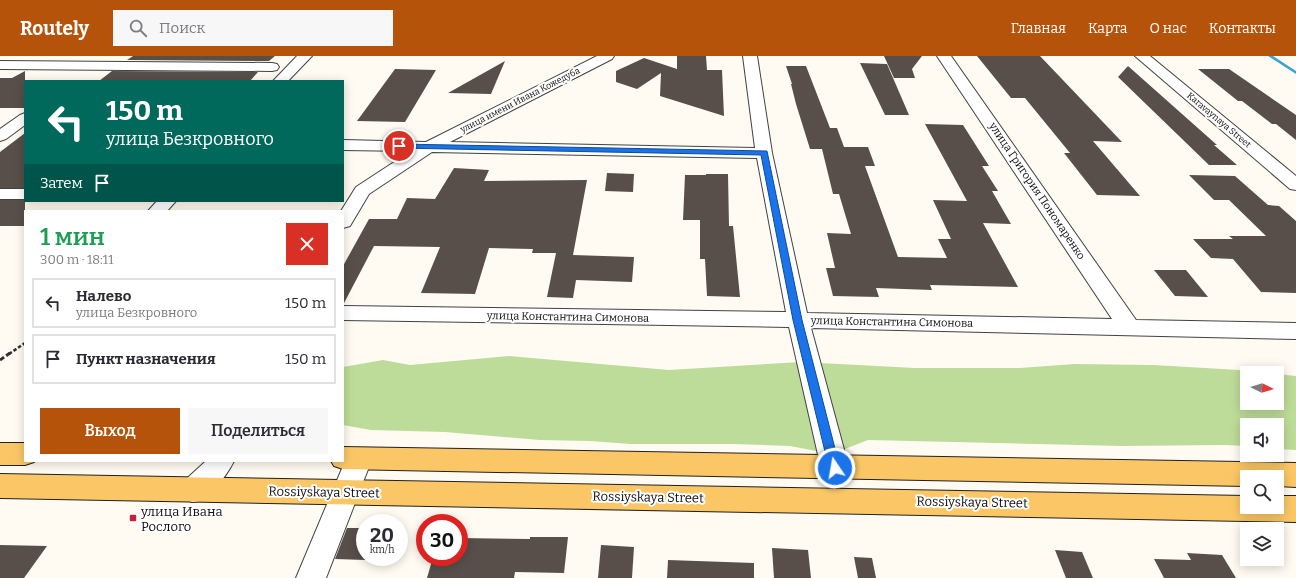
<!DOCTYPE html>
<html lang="ru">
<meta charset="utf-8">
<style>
body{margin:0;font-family:Bitter,serif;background:#f7f7f7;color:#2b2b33;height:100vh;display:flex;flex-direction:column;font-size:15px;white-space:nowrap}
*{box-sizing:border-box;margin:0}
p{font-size:13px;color:#7c7c81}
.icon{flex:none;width:22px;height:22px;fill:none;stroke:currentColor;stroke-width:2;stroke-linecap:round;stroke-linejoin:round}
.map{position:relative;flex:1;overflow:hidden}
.drawer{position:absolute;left:24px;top:154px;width:320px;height:252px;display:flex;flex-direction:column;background:#fff;border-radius:0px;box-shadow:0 2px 10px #0003}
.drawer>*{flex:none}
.banner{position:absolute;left:24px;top:24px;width:320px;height:122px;border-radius:0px;box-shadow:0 2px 10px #0003;background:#00695c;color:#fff;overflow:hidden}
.needle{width:26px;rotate:95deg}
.controls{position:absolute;left:1240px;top:310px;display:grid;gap:8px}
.controls a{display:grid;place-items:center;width:44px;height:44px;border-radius:0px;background:#fff;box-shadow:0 2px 10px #0003;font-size:20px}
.speed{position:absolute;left:356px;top:458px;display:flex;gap:8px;font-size:20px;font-weight:700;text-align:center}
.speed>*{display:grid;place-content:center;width:52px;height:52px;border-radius:50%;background:#fff;box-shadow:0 2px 10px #0003;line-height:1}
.speed small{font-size:10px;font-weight:400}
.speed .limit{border:6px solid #d22;background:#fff;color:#111}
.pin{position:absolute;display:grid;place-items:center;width:34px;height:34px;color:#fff;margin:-17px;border:2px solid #fff;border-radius:50%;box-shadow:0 1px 4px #0007}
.me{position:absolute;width:44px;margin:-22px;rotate:348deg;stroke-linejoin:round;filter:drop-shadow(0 0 3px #0008)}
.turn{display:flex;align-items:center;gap:14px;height:84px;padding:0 16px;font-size:18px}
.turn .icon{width:52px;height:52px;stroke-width:2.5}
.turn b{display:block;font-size:28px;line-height:34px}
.then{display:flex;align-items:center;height:38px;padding:0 16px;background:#0003;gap:8px;font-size:15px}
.round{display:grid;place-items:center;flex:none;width:42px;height:42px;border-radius:0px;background:#f7f7f7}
.overview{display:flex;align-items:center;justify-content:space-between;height:68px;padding:0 16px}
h1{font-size:24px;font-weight:600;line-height:30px;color:#1e9e55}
.action{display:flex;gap:8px;margin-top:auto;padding:8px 16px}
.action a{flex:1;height:46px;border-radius:0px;background:#b45309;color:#fff;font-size:16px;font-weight:600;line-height:46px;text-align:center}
.action a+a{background:#f7f7f7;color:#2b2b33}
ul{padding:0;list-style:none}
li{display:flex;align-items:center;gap:12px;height:50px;margin:0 8px 6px;padding:0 8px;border:2px solid #e1e1e2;border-radius:0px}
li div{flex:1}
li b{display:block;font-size:15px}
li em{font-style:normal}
header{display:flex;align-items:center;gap:24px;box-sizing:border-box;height:56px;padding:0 20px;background:#b45309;color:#fff}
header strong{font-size:19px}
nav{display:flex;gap:22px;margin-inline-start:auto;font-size:14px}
.search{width:280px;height:36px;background:#f7f7f7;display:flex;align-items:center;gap:10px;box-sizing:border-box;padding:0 14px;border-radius:0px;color:#7c7c81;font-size:15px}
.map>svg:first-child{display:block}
</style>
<header>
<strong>Routely</strong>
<div class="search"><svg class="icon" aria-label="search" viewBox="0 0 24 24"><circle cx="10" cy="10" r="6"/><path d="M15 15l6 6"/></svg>Поиск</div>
<nav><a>Главная</a><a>Карта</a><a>О нас</a><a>Контакты</a></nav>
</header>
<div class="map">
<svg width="1296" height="522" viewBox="0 0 1296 522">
<rect width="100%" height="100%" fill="#fffbf2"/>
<polygon fill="#bedc99" points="509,300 669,314 801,306 915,312 1020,312 1074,308 1154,309 1256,315 1269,317 1247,317 1247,347 1277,347 1277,318 1296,320 1296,394 1277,393 1277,369 1247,369 1247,390 1225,389 1122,390 868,384 832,398 790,390 732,388 631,388 590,385 540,384 445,376 371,374 343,369 343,311 383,304 410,309"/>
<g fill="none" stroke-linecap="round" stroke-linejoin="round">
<polygon fill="#3aa4d1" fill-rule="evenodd" points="1268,0 1273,0 1296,15 1296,18"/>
</g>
<g fill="#584f4b">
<polygon points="133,0 275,0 269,5 127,4"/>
<polygon points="677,0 706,0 707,14 722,14 724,60 660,40 661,17 637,33 616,26 616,15 644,2 677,13"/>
<polygon points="884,0 922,0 912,13 915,22 894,22"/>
<polygon points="977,0 1040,0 1122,86 1093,85 1140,140 1097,139 1064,97 1070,97 1025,42 1011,42"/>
<polygon points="505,5 491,38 448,37"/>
<polygon points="860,7 887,8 909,59 885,59"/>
<polygon points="786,10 806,10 830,72 837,72 844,91 868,91 875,110 865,110 898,201 947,202 938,183 951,183 933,144 967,145 925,68 963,69 989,110 982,110 998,135 992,135 1011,168 983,167 1018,231 930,229 932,234 876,232 879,241 833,240 826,212 835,212 827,177 851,178 839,138 833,138 822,93 810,93 796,48 791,28 792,28"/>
<polygon points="1128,10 1217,89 1214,89 1237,109 1209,109 1118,21"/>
<polygon points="395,13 436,14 405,66 357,65"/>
<polygon points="1198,13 1229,13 1296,59 1296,84 1276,68 1272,68 1242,45 1238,45"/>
<polygon points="25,15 25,52 0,52 0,22 12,22"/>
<polygon points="112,15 258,16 250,25 99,25"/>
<polygon points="25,77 25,132 0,132 0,96"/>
<polygon points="454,112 489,114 484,125 587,124 573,199 634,201 632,226 576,224 573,242 547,241 556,197 532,197 533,193 489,192 475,238 421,237 440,191 374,190 343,249 343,210 369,163 397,163 407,142 435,143"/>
<polygon points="607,117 634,118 633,136 605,135"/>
<polygon points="706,118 728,118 729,170 733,170 740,241 707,240 705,203 700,203 700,164 683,164 685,119 706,119"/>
<polygon points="1189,119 1235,120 1268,149 1279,150 1296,165 1296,237 1261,236 1233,203 1211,202 1193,183 1233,183 1229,180 1266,180 1229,144 1214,144"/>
<rect x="0" y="144" width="25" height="26"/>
<polygon points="1154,214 1186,214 1208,241 1175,240"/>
<polygon points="347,472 365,472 365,504 335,503"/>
<polygon points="530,481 568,481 564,517 515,516 514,522 427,522 433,501 459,501 459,482 530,483"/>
<polygon points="0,489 47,490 24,522 0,522"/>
<polygon points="601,489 634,491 632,522 598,522"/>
<polygon points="772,492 808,494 811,522 774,522"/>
<polygon points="1055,494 1082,496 1093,522 1066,522"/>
<polygon points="1187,497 1222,499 1236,522 1164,522 1154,503 1191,504"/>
<polygon points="854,501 872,502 876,522 858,522"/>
<polygon points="668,504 754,507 754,522 667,522"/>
</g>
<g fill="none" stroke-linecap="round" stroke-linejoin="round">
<defs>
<g id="minor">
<polygon points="297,0 312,0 288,25 273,25"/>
<polygon points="597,0 614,0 612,3 450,86 755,92 743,0 757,0 772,97 807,257 1112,263 937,0 951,0 1136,264 1296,267 1296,283 811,272 849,412 845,420 835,423 825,420 821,412 789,271 343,264 343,250 786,256 757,102 432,96 369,138 350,170 343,172 343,155 341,155 356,131 411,95 343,94 343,84 426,86"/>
<polygon points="1135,0 1150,0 1296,120 1296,134 1290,133"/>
<polygon points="0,5 272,7 277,8 279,11 277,14 272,15 0,13"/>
<polygon points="25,57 25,69 6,83 0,85 0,73 20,59"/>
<rect x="0" y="133" width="25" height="10"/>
<polygon points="157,145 176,145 167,155 148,155"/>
<polygon points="359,392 368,395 372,403 326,522 296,522 346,403 350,395"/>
<path d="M206,405H234C228,417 208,447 192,446C189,445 186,443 183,442L179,434L183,426Z"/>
</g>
<g id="major">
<polygon points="0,387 25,387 25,405 34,406 25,409 0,409"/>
<polygon points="343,391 1296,407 1296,431 1277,430 1277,421 1247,421 1247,430 343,413 334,410 331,405 343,405"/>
<polygon points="0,418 1247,440 1247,451 1277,451 1277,440 1296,440 1296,466 0,442"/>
</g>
</defs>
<use href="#minor" stroke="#424242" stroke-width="2"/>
<use href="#major" stroke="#202020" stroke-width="2"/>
<polyline stroke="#313131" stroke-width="2.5" stroke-dasharray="3.5 2" stroke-linecap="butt" points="9,298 25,287"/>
<polyline stroke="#313131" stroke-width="3" stroke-dasharray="5 2.5" stroke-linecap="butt" points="0,304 10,297"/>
<use href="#minor" fill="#fff" fill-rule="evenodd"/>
<use href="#major" fill="#fbc766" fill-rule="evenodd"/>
</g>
<polygon fill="#1a73e8" stroke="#114b97" points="399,88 767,95 802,264 840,412 839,415 835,417 831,415 829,412 793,264 761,99 397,92 396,90"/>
<rect fill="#c4233b" stroke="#fff" stroke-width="1.5" x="129" y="458" width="8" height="8" rx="2"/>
<g text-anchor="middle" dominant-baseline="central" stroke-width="4" stroke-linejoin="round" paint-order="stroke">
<g font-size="9" fill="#0f0f0f" stroke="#fff">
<text transform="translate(520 44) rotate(-27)">улица имени Ивана Кожедуба</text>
<text transform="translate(1219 64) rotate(40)">Karavaynaya Street</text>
</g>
<g font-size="11" fill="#0f0f0f" stroke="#fff">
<text transform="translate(1037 135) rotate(56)">улица Григория Пономаренко</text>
<text transform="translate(568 261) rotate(1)">улица Константина Симонова</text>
<text transform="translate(892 266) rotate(1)">улица Константина Симонова</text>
</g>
<g font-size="13" fill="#0f0f0f" stroke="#fff">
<text transform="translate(324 436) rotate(1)">Rossiyskaya Street</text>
<text transform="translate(648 441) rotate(1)">Rossiyskaya Street</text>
<text transform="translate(972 446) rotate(1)">Rossiyskaya Street</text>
</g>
<g font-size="13" fill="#0f0f0f" stroke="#fff" text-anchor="start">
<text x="141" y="455">улица Ивана<tspan x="141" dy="15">Рослого</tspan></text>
</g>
</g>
</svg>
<div class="controls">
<a><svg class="needle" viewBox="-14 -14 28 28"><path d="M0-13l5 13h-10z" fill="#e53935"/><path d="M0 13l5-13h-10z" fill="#7c7c81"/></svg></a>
<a><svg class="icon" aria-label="sound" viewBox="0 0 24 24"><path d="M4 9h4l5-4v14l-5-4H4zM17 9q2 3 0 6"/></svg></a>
<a><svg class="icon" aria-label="search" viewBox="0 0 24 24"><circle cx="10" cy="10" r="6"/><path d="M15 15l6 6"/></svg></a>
<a><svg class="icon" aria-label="layers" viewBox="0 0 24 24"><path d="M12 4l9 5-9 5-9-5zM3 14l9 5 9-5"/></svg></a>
</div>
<div class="speed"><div>20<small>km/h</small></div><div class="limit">30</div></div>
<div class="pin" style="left:399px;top:90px;background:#d93025"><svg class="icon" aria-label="arrive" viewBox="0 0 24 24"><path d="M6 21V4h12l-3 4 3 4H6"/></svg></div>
<svg class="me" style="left:835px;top:412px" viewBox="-20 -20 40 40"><circle r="17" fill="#1a73e8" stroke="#fff" stroke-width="3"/><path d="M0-11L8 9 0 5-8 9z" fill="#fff"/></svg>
<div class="banner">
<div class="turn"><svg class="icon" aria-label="left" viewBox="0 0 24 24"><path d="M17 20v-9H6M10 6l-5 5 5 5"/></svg><div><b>150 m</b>улица Безкровного</div></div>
<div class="then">Затем<svg class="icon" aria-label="arrive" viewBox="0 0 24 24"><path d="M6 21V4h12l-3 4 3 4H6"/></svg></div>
</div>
<section class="drawer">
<div class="overview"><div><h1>1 мин</h1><p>300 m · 18:11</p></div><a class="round" style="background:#d93025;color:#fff"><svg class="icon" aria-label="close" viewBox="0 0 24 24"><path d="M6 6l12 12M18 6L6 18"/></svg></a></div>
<ul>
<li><svg class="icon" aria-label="left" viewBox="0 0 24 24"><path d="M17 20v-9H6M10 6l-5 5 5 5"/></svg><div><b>Налево</b><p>улица Безкровного</p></div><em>150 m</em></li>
<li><svg class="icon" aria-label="arrive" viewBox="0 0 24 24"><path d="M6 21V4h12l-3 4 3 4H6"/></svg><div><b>Пункт назначения</b></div><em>150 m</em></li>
</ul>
<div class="action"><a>Выход</a><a>Поделиться</a></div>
</section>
</div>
